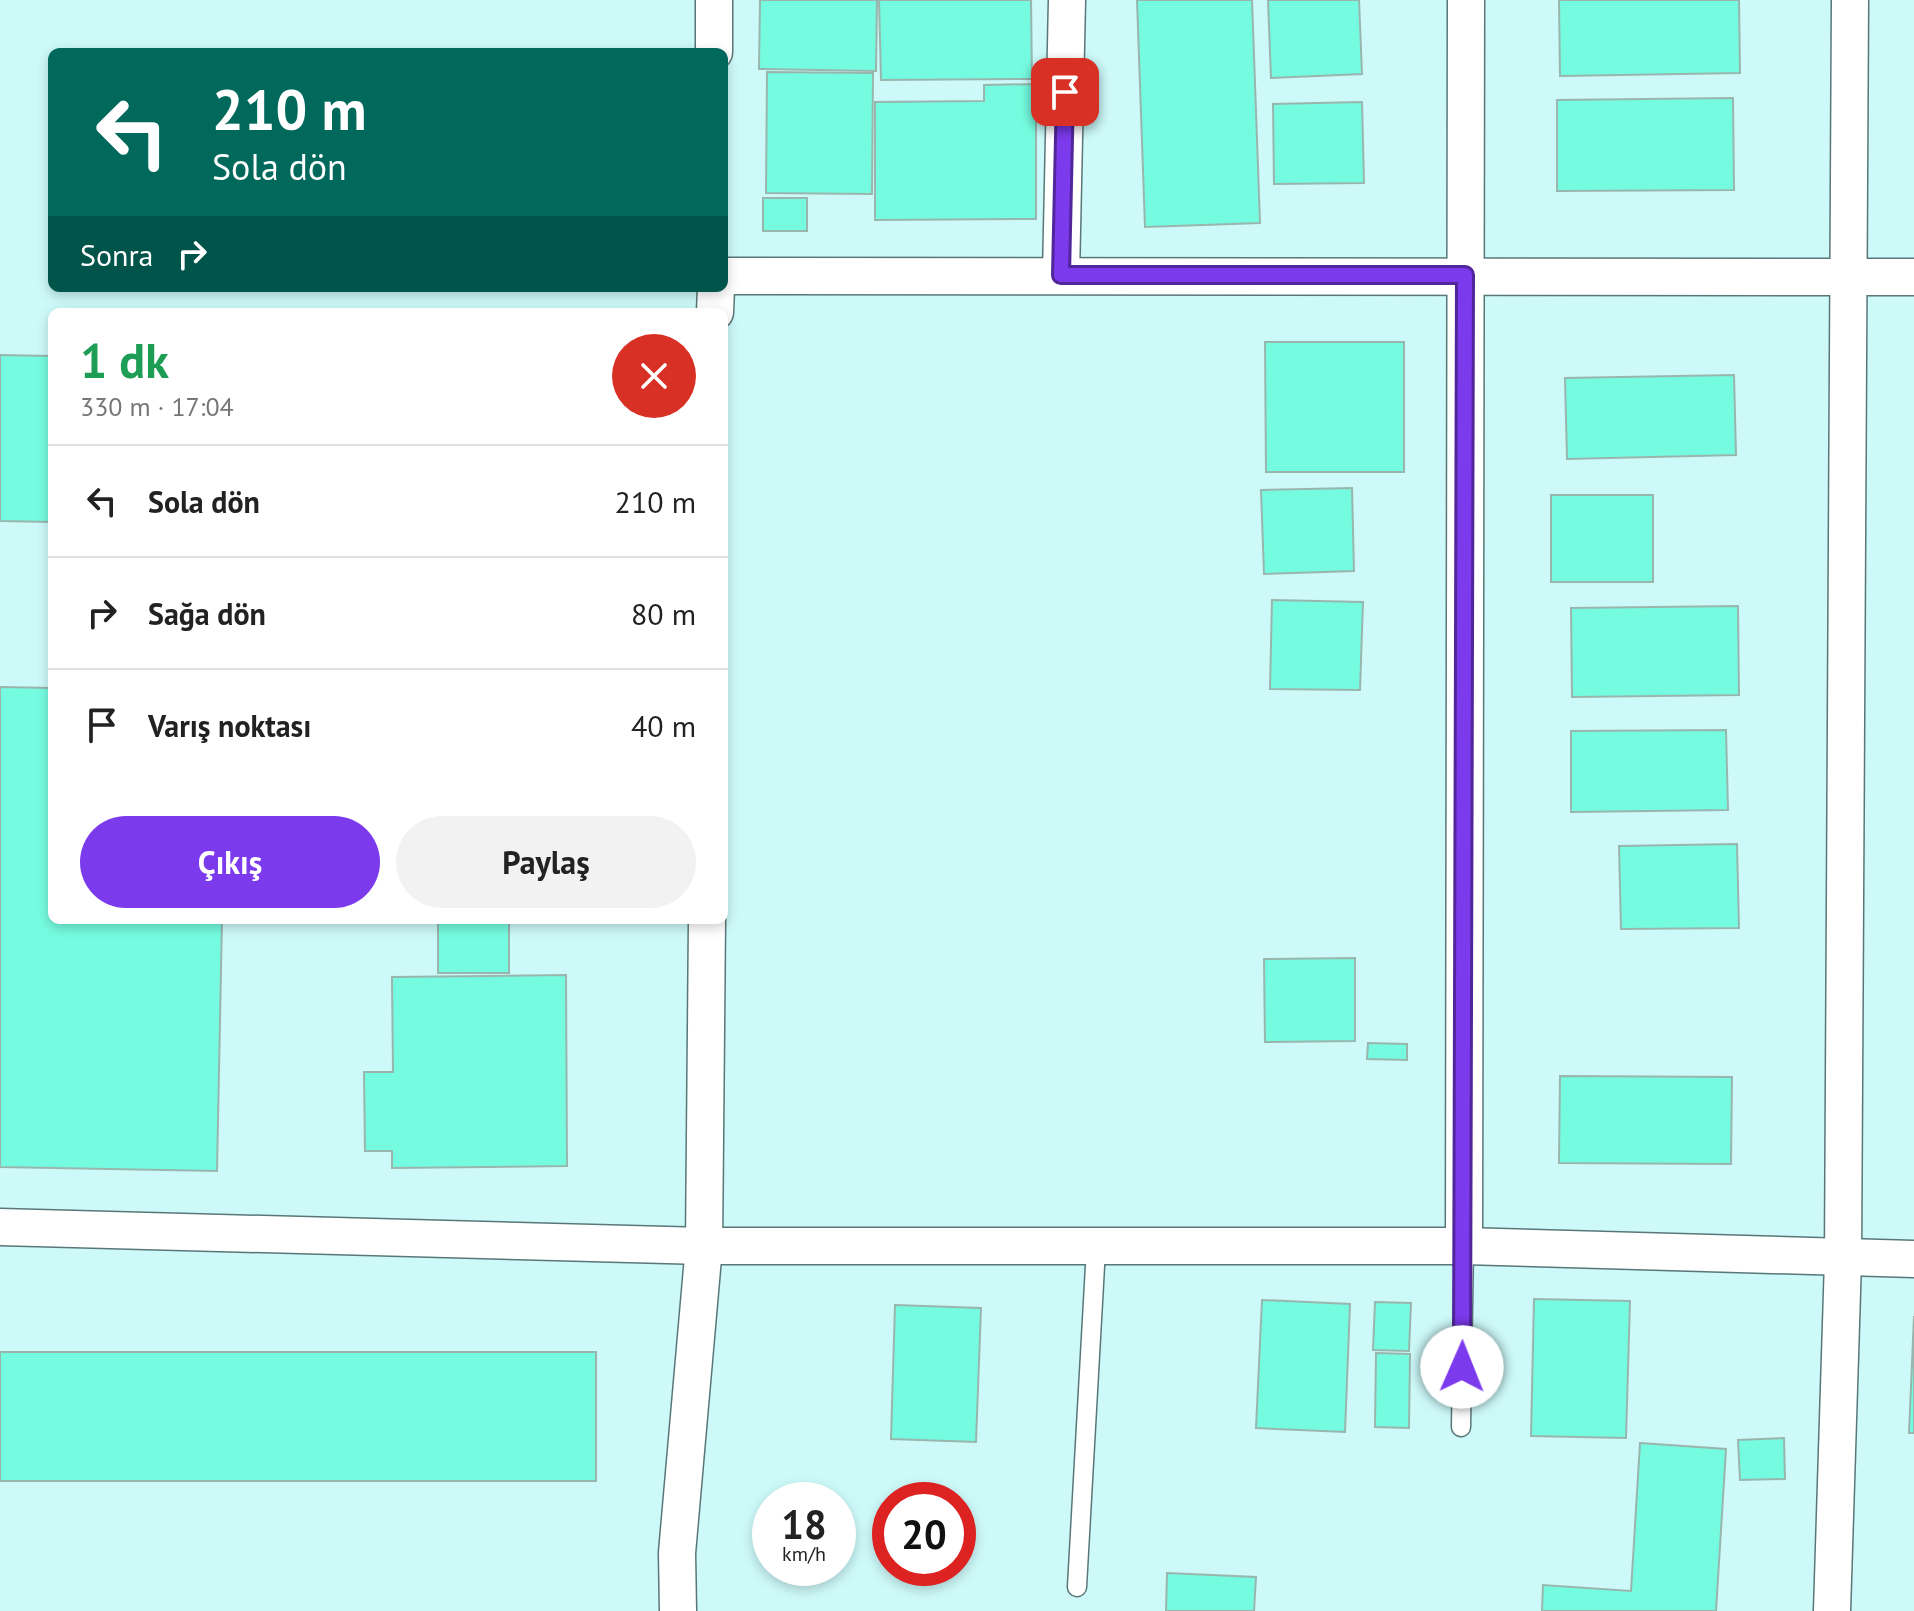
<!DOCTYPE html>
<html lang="tr">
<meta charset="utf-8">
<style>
body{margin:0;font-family:"PT Sans",sans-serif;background:#f2f2f2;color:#222;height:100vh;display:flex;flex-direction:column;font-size:30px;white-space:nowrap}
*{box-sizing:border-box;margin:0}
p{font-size:26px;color:#767676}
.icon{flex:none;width:44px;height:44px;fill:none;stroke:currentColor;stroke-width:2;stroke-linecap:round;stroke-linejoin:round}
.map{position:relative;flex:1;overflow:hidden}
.details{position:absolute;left:48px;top:308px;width:680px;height:616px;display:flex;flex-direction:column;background:#fff;border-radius:12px;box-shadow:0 4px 12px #0003}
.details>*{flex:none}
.top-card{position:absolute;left:48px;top:48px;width:680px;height:244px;border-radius:12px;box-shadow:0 4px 12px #0003;background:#00695c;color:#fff;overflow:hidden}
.speed{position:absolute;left:752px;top:1482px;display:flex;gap:16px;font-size:40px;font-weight:700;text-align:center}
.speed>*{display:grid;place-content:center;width:104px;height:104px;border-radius:50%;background:#fff;box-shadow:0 4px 12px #0003;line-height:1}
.speed small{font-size:20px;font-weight:400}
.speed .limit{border:12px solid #d22;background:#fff;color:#111}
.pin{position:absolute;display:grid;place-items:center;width:68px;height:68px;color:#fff;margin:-34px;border-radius:16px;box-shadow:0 4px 12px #0006}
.me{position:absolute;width:88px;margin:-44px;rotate:1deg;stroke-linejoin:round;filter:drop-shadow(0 0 6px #0008)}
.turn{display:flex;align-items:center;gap:28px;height:168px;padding:0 32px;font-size:36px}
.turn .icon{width:104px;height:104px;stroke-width:2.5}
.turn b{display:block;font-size:56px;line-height:68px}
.then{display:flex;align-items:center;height:76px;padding:0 32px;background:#0003;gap:16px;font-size:30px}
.round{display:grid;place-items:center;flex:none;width:84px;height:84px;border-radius:42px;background:#f2f2f2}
.summary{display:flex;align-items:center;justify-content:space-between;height:136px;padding:0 32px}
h1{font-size:48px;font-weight:600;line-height:60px;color:#1e9e55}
.cta{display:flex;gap:16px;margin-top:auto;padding:16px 32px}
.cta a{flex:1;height:92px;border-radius:48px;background:#7c3aed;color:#fff;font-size:32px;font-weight:600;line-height:92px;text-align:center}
.cta a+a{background:#f2f2f2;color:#222}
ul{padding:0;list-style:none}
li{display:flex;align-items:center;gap:24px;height:112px;padding:0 32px;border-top:2px solid #e0e0e0}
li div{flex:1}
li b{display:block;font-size:30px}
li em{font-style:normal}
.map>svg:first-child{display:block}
</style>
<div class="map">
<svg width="1914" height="1611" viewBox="0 0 1914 1611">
<rect width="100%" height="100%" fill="#ebffff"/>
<path fill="#cdf9f9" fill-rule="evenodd" d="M0,0H1914V1611H0ZM52,52H724V288H52ZM52,312H724V920H52ZM770,1500H838V1568H770ZM890,1500H958V1568H890Z"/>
<g fill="#75fce0" stroke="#98b6ae" stroke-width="2">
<polygon points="760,0 877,0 876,71 759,69"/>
<polygon points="879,0 1031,0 1032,79 881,80"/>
<polygon points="1137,0 1252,0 1260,223 1145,227"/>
<polygon points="1268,0 1359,0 1362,74 1271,78"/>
<polygon points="1559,0 1739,0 1740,73 1560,76"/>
<polygon points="767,72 873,73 872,194 766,193"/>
<polygon points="1036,84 1036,219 875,220 875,102 984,101 984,85"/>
<polygon points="1733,98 1734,190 1557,191 1557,100"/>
<polygon points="1362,102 1364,183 1274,184 1273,104"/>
<rect x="763" y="198" width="44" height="33"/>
<polygon points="1265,342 1404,342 1404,472 1266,472"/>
<polygon points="0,355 52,356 52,522 0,521"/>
<polygon points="1734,375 1736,455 1567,459 1565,378"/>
<polygon points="1352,488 1354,571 1264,574 1261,490"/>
<rect x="1551" y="495" width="102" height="87"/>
<polygon points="1272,600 1363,602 1360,690 1270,689"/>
<polygon points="1738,606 1739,695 1572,697 1571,608"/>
<polygon points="0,687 52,688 52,920 222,920 217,1171 0,1167"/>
<polygon points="1726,730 1728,810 1571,812 1571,731"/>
<polygon points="1737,844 1739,928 1621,929 1619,846"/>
<rect x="438" y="920" width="71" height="53"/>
<polygon points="1355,958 1355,1041 1265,1042 1264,959"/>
<polygon points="566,975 567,1166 392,1168 392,1151 365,1151 364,1072 393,1072 392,977"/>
<polygon points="1368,1043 1407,1044 1407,1060 1367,1059"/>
<polygon points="1560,1076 1732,1077 1731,1164 1559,1163"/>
<polygon points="1534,1299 1630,1301 1626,1438 1531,1436"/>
<polygon points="1262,1300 1350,1304 1345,1432 1256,1428"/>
<polygon points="1375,1302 1411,1303 1409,1351 1373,1350"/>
<polygon points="895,1305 981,1308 976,1442 891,1439"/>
<polygon points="1914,1316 1914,1433 1909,1433"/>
<rect x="0" y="1352" width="596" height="129"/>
<polygon points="1376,1353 1410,1354 1409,1428 1375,1427"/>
<polygon points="1784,1438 1785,1479 1740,1480 1738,1440"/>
<polygon points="1640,1443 1726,1449 1716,1611 1542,1611 1543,1585 1631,1591"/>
<polygon points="1167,1573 1256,1577 1254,1611 1166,1611"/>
</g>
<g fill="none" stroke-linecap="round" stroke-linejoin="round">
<defs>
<g id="service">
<polyline points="1461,1427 1464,1246"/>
<polyline points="1077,1587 1096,1248"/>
</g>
<g id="minor">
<polyline points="714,0 714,52"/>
<polyline points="1061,275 1067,0"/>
<polyline points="724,276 1914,277"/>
<polyline points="715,312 716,288"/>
<polyline points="0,1227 704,1246 1464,1246 1914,1259"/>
<polyline points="1464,1246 1466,0"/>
<polyline points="678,1611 677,1553 704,1246 707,920"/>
<polyline points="1832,1611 1843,1260 1850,0"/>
</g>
</defs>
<use href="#service" stroke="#597778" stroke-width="21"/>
<use href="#minor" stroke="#597778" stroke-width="39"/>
<use href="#service" stroke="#fff" stroke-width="18"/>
<use href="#minor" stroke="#fff" stroke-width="36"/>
</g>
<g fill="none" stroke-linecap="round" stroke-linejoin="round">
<defs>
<polyline id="route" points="1065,92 1061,275 1465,275 1462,1367"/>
</defs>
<use href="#route" stroke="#51269a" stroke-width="20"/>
<use href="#route" stroke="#7c3aed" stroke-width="14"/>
</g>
</svg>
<div class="speed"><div>18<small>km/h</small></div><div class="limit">20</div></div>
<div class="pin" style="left:1065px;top:92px;background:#d93025"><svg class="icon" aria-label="arrive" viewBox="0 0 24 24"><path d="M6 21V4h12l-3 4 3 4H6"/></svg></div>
<svg class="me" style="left:1462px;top:1367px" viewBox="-20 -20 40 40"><circle r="19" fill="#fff"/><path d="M0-13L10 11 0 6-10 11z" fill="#7c3aed"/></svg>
<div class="top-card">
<div class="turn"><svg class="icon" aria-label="left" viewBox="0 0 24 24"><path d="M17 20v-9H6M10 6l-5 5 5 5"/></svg><div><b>210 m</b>Sola dön</div></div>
<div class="then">Sonra<svg class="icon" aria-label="right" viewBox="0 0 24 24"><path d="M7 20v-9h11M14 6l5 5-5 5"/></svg></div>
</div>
<section class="details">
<div class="summary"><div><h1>1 dk</h1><p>330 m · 17:04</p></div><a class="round" style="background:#d93025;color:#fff"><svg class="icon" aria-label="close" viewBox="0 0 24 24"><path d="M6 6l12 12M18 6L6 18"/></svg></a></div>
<ul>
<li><svg class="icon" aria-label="left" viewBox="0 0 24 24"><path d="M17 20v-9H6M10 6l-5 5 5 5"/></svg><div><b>Sola dön</b></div><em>210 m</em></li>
<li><svg class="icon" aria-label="right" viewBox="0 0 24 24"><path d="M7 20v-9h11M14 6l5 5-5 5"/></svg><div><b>Sağa dön</b></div><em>80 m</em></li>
<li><svg class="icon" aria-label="arrive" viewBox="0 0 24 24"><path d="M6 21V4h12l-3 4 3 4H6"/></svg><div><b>Varış noktası</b></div><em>40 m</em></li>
</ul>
<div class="cta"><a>Çıkış</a><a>Paylaş</a></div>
</section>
</div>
